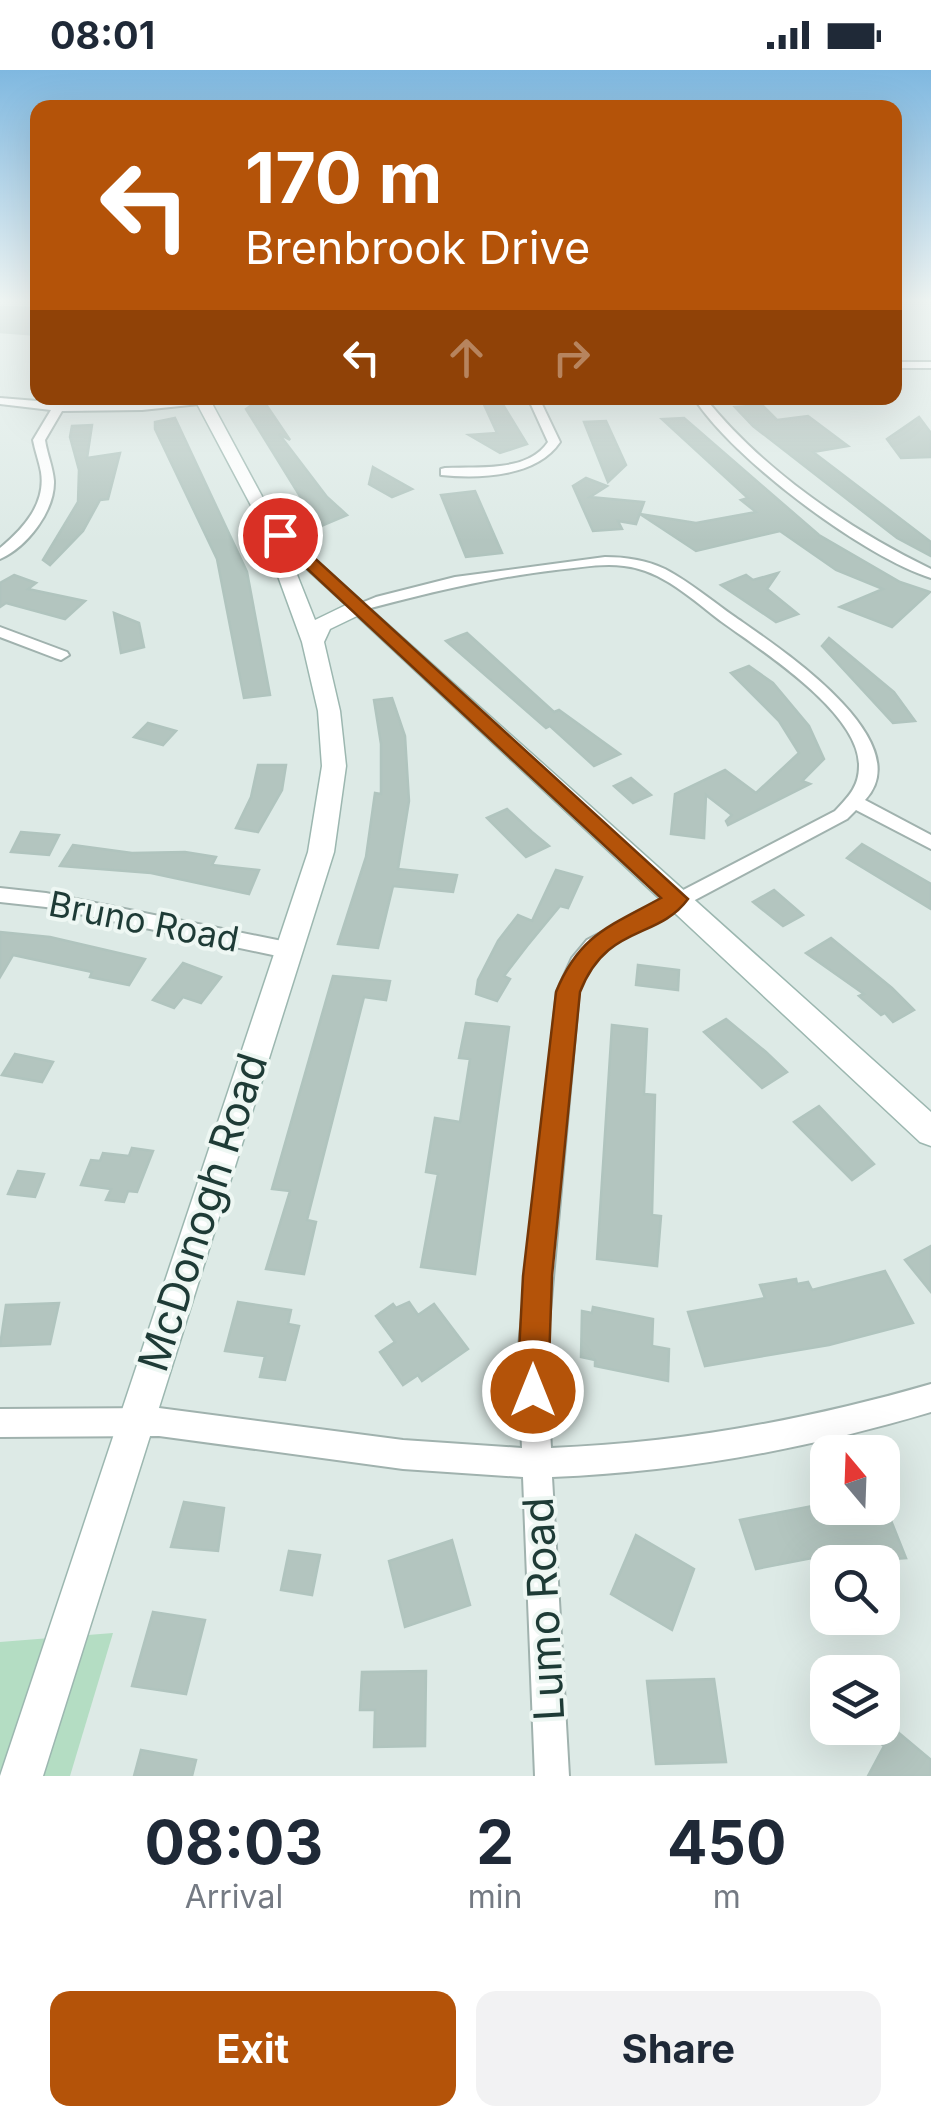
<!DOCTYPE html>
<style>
body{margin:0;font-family:Inter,sans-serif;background:#f2f2f3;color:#1f2937;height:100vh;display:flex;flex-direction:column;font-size:38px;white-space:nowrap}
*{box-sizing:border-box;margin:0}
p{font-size:32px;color:#747a83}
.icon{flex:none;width:55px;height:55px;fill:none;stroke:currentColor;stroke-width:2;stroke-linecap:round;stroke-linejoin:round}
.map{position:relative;height:1706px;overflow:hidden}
.sheet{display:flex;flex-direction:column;background:#fff;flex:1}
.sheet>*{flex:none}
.top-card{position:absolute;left:30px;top:30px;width:872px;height:305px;border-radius:20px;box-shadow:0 10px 40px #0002;background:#b45309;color:#fff;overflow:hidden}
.needle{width:65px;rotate:341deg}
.tools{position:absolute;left:810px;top:1365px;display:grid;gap:20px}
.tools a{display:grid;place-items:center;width:90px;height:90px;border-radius:20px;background:#fff;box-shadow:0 10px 40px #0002;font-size:50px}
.pin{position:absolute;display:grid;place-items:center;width:85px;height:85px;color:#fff;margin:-42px;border:5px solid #fff;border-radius:50%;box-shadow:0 2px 10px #0007}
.me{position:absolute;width:110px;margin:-55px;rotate:0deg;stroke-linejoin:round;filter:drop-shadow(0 0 8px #0008)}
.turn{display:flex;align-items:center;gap:35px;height:210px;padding:0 50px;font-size:45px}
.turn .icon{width:130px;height:130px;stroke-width:2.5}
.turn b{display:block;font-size:70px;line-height:85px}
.lanes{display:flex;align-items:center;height:95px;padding:0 50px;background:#0003;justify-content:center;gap:50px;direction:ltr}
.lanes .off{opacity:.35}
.eta{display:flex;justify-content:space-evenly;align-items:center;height:170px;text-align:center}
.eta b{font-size:60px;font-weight:700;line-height:70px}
.action{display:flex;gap:20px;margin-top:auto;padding:20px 50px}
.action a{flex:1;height:115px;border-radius:20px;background:#b45309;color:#fff;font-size:40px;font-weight:700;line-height:115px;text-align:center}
.action a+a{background:#f2f2f3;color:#1f2937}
.status{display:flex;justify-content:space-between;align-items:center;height:70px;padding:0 50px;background:#fff;direction:ltr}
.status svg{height:28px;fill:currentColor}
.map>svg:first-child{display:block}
</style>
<div class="status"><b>08:01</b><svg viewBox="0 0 49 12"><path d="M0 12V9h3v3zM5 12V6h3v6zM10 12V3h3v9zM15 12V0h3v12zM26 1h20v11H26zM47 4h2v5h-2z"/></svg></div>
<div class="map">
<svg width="931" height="1706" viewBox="0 0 931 1706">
<rect width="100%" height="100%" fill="#ddeae6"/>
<polygon fill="#b4ddc3" points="113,1563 70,1706 0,1706 0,1572"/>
<g fill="#b3c5bf" stroke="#b0c4be" stroke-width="2.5">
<polygon points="0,237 38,238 38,265 0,262"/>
<polygon points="481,328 499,328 527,374 500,383 469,365 497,363"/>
<polygon points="253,334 267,336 290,370 279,364 327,427 347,445 319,457 246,339"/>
<polygon points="762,335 777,350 808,346 848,376 813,382 931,472 931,486 897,468 753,356 735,337"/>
<polygon points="919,347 931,363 931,387 901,388 887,369"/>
<polygon points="175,348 247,502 270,625 244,628 217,489 155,359 155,352"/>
<polygon points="684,348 819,465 900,512 930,522 892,557 840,537 883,519 836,500 780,461 696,481 640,444 696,453 756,442 741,430 748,428 662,349"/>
<polygon points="606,351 626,395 608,412 584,352"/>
<polygon points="92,355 87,388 120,383 108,429 100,430 83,461 50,495 43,490 78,432 79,400 70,367 72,356"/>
<polygon points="373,397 412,419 392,427 369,414"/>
<polygon points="586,408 607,416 590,427 644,432 636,454 618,451 622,459 593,461 573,416"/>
<polygon points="475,421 502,483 466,487 441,425"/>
<polygon points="778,503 767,519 798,544 776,552 721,515 746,505 753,510"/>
<polygon points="14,505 36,513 28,519 85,531 65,549 6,533 0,537 0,513"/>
<polygon points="114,543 139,553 144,577 121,583"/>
<polygon points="467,563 554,642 559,640 620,684 594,696 550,656 546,658 446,571"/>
<polygon points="829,568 894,622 915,651 893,653 822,576"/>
<polygon points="749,596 773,613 809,656 824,689 802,711 810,714 728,755 726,751 732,745 706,725 704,768 671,764 675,724 725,700 756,723 799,683 779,651 731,603"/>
<polygon points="392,628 405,666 409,731 398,799 457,805 453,822 393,816 378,878 338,874 366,787 375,723 381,724 381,674 374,630"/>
<polygon points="148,653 176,661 163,675 134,667"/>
<polygon points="258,695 286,695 282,720 258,762 236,758 251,727"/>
<polygon points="631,708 651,725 633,733 614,716"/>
<polygon points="507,739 532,762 549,776 526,787 487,748"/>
<polygon points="21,762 59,765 49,785 11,782"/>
<polygon points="862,774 931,814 931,839 847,788"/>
<polygon points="73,775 132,783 185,782 216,787 212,795 259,800 249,824 151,803 60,796"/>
<polygon points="556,800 582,807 568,838 560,836 527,876 504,906 510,909 497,931 476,924 478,910 498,871 518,845 532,851"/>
<polygon points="774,820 803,845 783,856 753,832"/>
<polygon points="0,862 50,867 145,889 129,915 90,907 92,902 13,885 0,907"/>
<polygon points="831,868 892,918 914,940 893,952 885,943 881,945 859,926 864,924 806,883"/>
<polygon points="183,893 221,907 201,933 183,927 174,938 153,930"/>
<polygon points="638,895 679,900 678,920 636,915"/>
<polygon points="333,906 390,911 386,930 364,927 307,1150 316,1152 304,1204 266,1199 290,1121 272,1119"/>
<polygon points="726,949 766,982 787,1002 762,1018 704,962"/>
<polygon points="466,953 509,957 475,1204 421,1197 438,1104 426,1102 435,1048 460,1052 470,989 459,988"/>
<polygon points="612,955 647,959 644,1024 655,1025 652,1145 661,1146 657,1196 597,1189"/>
<polygon points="15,984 53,992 42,1012 2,1005"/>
<polygon points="819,1036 874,1094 852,1110 794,1052"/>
<polygon points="132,1078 153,1081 137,1122 128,1121 124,1132 106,1130 111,1119 81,1115 91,1090 100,1091 103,1083 129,1086"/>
<polygon points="18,1101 44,1104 35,1127 8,1124"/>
<polygon points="931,1176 931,1222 905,1190"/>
<polygon points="885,1201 913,1253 829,1275 705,1296 688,1242 765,1228 760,1215 796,1209 797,1214 808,1212 812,1220"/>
<polygon points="238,1232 291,1240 288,1254 299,1256 285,1310 260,1307 265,1286 225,1281"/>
<polygon points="409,1232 418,1245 434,1234 468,1279 422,1311 418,1305 403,1315 380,1282 395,1272 376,1246 393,1234 396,1238"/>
<polygon points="59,1233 50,1274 0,1276 6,1235"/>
<polygon points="593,1237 653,1249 652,1276 669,1279 668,1311 595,1296 595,1290 581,1287 582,1241 592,1243"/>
<polygon points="184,1432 224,1438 218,1481 171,1477"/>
<polygon points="828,1433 828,1438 886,1438 906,1488 847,1492 843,1482 756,1499 740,1450"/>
<polygon points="636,1465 694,1499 672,1560 611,1524"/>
<polygon points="452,1470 470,1535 405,1557 389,1491"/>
<polygon points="289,1481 320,1485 312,1525 281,1520"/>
<polygon points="153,1542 205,1550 186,1624 132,1616"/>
<polygon points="426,1601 425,1676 374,1677 375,1640 360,1640 362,1602"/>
<polygon points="714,1609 726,1692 656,1694 647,1611"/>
<polygon points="862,1658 893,1658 931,1690 931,1706 868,1706 884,1676"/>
<polygon points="141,1680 196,1690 192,1706 134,1706"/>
</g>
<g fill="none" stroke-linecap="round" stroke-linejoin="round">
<defs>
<g id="street">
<rect x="895" y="292" width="36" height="6"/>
<path d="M0,328L86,335L234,328L228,331L142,340L62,341L45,370C47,384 53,397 54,411C55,441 27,477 0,489V478C23,459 46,434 41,402C39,391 35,381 33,370L51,340L0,334Z"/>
<path d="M528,328H539L560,372C537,407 479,409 441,405V399L445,398C478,396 527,403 548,372Z"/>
<path d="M694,328H705C763,400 847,458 931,499V508C862,486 732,388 694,328Z"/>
<path d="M605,487C625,487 646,490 665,499C690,512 712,531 735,547C775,575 921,670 865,730L931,765V779L856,740L847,749L601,880L588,897L579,921L546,1285L551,1378C680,1373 807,1350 931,1314V1342C807,1379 682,1402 552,1407L569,1706H535L523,1407L403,1399L159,1366L0,1367V1339L159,1338L403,1370L522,1378L518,1285L557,921L572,888L587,870L835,741C848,727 859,717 859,696C860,643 761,580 722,552C693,530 662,500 624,496C601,493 579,498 556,500C487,508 423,524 356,542L349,538L376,527L455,507Z"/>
<polygon points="0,557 67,582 69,585 61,590 55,588 0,567"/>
<polygon points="0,818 46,823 287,872 294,875 297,880 294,885 287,888 46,837 0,832"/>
</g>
<path id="secondary" d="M194,328H209L278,456L931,1042V1076L920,1072L357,546L330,559L324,572L340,641L346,696L334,782L43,1706H0L308,782L322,696L318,641L302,572L255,443ZM288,482L346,535L315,550Z"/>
</defs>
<use href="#street" stroke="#a0b2ae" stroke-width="4"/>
<use href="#secondary" stroke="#9cb7b0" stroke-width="3"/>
<use href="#street" fill="#fff" fill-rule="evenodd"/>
<use href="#secondary" fill="#fff" fill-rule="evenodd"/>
</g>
<linearGradient id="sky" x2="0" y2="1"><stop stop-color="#7fb8e0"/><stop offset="0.49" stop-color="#f0f6f4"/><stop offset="1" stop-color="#f0f6f4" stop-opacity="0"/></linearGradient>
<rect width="931" height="471" fill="url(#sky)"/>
<path fill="#b45309" stroke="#753606" stroke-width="2.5" d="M274,461H285L688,829C657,871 607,853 580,922L552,1206L548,1321L544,1332L533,1337L522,1332L517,1321L523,1206L556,922C579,865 610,856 661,828L274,468Z"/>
<g text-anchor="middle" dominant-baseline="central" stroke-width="8" stroke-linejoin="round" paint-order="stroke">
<g font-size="35" fill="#1e3b36" stroke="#eef7f3">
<text transform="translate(144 851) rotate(11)">Bruno Road</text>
</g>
<g font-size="42" fill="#1e3b36" stroke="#eef7f3">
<text transform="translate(202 1142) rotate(-72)">McDonogh Road</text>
<text transform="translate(543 1539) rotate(-93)">Lumo Road</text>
</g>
</g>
</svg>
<div class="tools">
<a><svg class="needle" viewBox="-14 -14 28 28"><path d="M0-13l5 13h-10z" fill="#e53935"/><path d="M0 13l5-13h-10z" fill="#747a83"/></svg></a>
<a><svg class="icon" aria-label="search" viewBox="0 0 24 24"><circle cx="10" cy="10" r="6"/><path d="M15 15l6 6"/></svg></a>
<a><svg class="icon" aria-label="layers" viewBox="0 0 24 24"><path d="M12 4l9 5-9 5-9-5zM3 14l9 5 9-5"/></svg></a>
</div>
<div class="pin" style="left:280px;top:465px;background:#d93025"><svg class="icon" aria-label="arrive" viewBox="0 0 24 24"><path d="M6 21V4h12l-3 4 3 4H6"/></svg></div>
<svg class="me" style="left:533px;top:1321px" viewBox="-20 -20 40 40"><circle r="17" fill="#b45309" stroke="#fff" stroke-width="3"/><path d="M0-11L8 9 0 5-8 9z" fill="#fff"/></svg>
<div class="top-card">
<div class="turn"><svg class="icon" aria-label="left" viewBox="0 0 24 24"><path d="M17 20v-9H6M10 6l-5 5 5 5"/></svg><div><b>170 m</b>Brenbrook Drive</div></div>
<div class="lanes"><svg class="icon" aria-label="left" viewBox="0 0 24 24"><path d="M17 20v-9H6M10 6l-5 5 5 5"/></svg><svg class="icon off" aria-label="ahead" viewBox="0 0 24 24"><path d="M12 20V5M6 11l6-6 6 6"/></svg><svg class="icon off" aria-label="right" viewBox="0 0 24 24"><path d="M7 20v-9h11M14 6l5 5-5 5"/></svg></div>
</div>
</div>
<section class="sheet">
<div class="eta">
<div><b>08:03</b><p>Arrival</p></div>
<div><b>2</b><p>min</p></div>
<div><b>450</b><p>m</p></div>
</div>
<div class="action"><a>Exit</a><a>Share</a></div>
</section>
